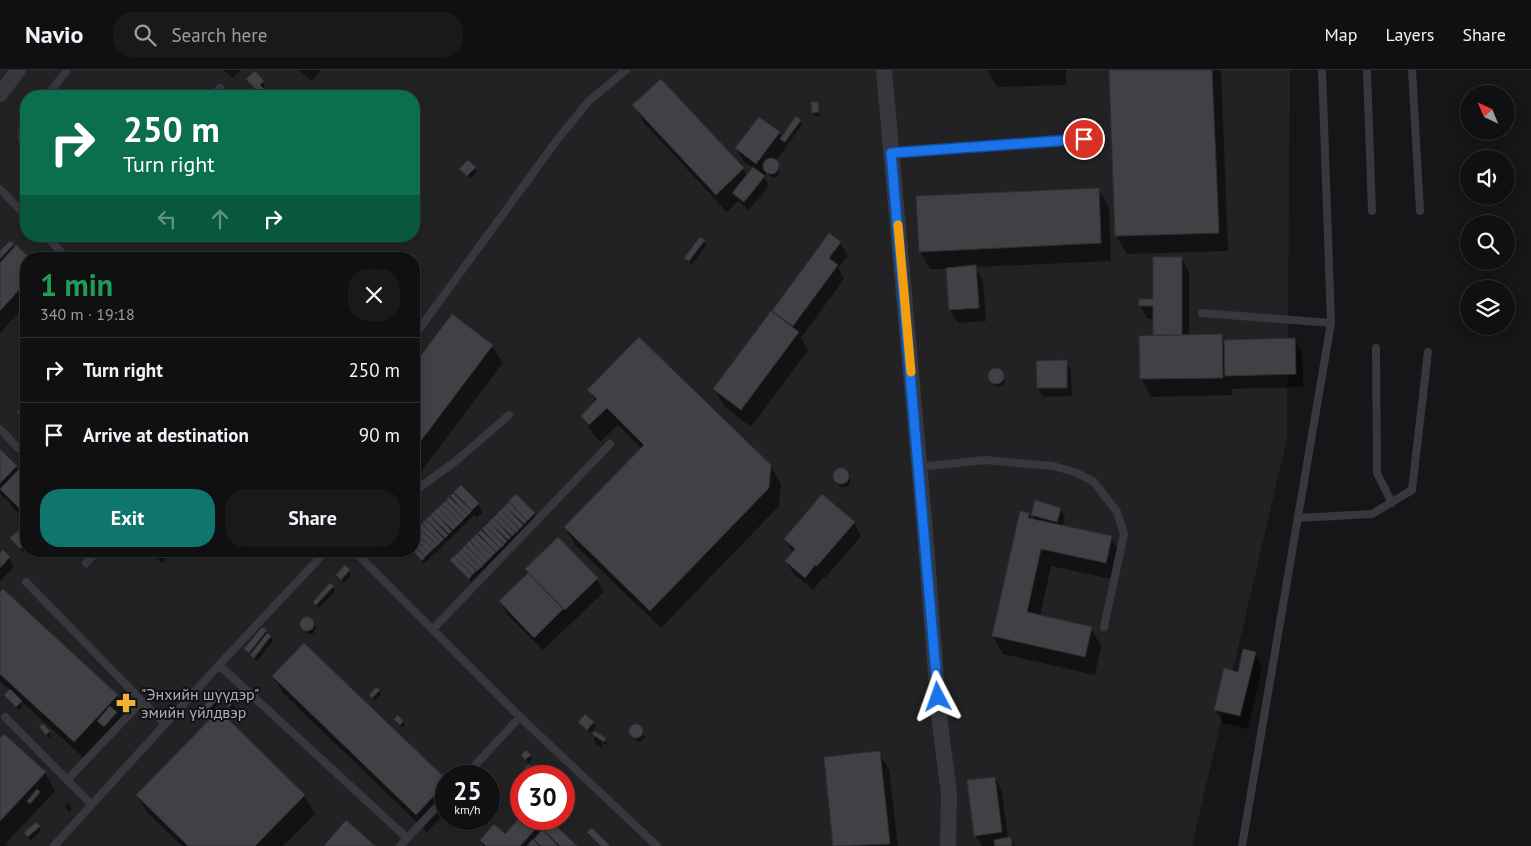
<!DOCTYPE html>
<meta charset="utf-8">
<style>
body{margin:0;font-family:"PT Sans",sans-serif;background:#19191b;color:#f1f3f6;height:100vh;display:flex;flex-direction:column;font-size:19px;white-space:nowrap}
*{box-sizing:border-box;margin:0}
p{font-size:16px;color:#9c9d9f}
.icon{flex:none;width:28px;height:28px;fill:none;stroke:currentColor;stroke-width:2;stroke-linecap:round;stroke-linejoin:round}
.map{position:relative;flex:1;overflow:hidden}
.side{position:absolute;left:20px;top:182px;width:400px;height:305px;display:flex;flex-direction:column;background:#101012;border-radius:20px;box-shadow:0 2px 8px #0003,0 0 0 1px #303032}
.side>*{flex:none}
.banner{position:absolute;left:20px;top:20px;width:400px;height:152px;border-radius:20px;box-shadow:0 2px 8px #0003,0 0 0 1px #303032;background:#0b6e4f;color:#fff;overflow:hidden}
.needle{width:32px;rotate:316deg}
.fabs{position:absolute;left:1460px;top:15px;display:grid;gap:10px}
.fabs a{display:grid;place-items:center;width:55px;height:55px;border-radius:50%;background:#101012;box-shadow:0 2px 8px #0003,0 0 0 1px #303032;font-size:25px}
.speed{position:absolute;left:435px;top:695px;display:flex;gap:10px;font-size:25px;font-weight:700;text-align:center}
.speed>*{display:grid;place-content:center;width:65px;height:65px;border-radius:50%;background:#101012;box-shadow:0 2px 8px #0003,0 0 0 1px #303032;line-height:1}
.speed small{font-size:12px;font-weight:400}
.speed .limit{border:8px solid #d22;background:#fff;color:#111}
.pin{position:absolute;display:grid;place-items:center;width:42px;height:42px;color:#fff;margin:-21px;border:2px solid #fff;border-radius:50%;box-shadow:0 1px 5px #0007}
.me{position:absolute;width:55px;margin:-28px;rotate:356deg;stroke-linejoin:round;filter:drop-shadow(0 0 4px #0008)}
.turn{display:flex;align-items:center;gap:18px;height:105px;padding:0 20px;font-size:22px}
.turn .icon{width:65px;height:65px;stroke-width:2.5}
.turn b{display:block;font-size:35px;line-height:42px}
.lanes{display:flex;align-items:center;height:48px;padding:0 20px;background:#0003;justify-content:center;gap:25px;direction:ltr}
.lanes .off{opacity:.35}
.round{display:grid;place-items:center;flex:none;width:52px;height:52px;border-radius:20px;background:#19191b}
.head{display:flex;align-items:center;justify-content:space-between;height:85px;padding:0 20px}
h1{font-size:30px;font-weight:800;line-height:38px;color:#1e9e55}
.button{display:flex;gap:10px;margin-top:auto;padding:10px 20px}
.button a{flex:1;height:58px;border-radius:20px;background:#0f766e;color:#fff;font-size:20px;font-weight:800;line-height:58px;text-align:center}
.button a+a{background:#19191b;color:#f1f3f6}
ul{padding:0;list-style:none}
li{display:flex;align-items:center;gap:15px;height:65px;padding:0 20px;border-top:1px solid #303032}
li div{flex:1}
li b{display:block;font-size:19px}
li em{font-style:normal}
header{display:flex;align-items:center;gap:30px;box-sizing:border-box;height:70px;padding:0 25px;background:#101012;border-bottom:1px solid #303032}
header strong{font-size:24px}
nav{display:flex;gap:28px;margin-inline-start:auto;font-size:18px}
.search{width:350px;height:45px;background:#19191b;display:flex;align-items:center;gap:12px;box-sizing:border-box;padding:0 18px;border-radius:20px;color:#9c9d9f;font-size:19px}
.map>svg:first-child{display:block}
</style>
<header>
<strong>Navio</strong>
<div class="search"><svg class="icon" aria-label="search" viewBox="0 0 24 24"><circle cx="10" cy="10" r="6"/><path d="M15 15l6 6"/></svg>Search here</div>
<nav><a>Map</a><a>Layers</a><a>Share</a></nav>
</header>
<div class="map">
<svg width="1531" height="776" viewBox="0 0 1531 776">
<rect width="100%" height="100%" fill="#161618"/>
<path fill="#222225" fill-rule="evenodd" d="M0,0H1290L1287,368L1192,776H0ZM26,26H414V166H26ZM26,189H414V481H26ZM446,706H489V749H446ZM521,706H564V749H521Z"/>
<g fill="#0007">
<polygon points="224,0 241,0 232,8"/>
<polygon points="298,0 320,0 312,11"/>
<polygon points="987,0 1066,0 1066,15 997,17"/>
<polygon points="1111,0 1221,0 1228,181 1127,184 1116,166"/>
<polygon points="660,11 743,99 747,106 753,98 744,92 736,78 779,63 782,68 800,51 802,55 775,92 779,97 779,104 776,107 772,108 767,103 764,107 769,116 749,140 738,131 727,142 644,53 634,36"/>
<polygon points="263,12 265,16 262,19 269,26 262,26 250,13"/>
<polygon points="817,33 819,37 820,46 815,46 813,42"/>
<polygon points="475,98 477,102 470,109 461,99"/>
<polygon points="1098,119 1109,137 1111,191 975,197 983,210 986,251 958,253 950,240 948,199 930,199 920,182"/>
<polygon points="704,171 706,175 692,195 686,188"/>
<polygon points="840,172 848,186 838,198 844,209 801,268 808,280 751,357 725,337 714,319 777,247 773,241"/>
<polygon points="13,175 26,189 26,234 0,263 0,183"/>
<polygon points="1182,188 1189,202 1189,266 1221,266 1224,271 1294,269 1302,282 1303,317 1232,319 1232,325 1151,327 1141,309 1155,267 1154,249 1148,249 1140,236 1154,230"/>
<polygon points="453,246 492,276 503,293 414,411 414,297"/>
<polygon points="1066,292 1071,300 1072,326 1043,327 1038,318"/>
<polygon points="996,299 1000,301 1005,311 1003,315 999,317 993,314 989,306 992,300"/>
<polygon points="589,320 770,396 781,414 779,436 661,558 575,475 565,457 642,379 618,355 600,372 593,364 582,346 596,332"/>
<polygon points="26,335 26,356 18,343"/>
<polygon points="0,381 19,401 26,394 26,451 12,437 6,428 5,429 0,424"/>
<polygon points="839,400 845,401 850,409 850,414 847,417 840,417 835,409 835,404"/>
<polygon points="456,423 478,434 483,442 477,448 474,445 424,494 412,481 414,481 414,463 453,424 460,430"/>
<polygon points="510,432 534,444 539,453 529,455 471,512 452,490 509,434 514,437"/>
<polygon points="1060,439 1065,447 1062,457 1111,468 1121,485 1116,510 1051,496 1040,547 1091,558 1101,576 1095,605 1003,584 993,566 1028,444 1032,450 1036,451 1032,445"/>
<polygon points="854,453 861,466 825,508 823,508 813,520 794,504 786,491 793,483 785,469"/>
<polygon points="21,459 26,465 26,480 23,482 14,472"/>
<polygon points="150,481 168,481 170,484 162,493"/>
<polygon points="0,485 9,488 14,497 0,511"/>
<polygon points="526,500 597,509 604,522 543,580 508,545 500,532 529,504"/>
<polygon points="349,501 351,505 344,513 338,505"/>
<polygon points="333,517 335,521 319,538 314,532"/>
<polygon points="0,524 117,626 127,644 85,689 20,630 23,636 19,640 5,625 10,620 0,611"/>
<polygon points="307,549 311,550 316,558 313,564 308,564 302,555 302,551"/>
<polygon points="266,561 273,571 257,591 245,579"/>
<polygon points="304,574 446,710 446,742 427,762 284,624 273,607"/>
<polygon points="1255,583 1262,597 1248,659 1223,653 1215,640 1239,603"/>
<polygon points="220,621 225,628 206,647 201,641"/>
<polygon points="379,621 381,625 375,631 370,625"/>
<polygon points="228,629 235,637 232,640 225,632"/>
<polygon points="219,642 304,726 315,744 283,776 182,776 147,742 137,725"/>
<polygon points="585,646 596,657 590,663 579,652"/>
<polygon points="396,649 402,651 405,655 402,658"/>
<polygon points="637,656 640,657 645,667 640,672 635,669 631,660"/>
<polygon points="40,658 49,662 51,666 49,668"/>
<polygon points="594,664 605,669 607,673 606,675 600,671 603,676 602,678 596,674 594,670 595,667"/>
<polygon points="0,670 45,703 55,721 6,773 8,776 0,776"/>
<polygon points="879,682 889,700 898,776 835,776 825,688"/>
<polygon points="522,685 530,686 532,690 528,693"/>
<polygon points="528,696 534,698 538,706 527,706 524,702"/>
<polygon points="995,708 1002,721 1008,769 1010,769 1015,776 982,776 975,765"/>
<polygon points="68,733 72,738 69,742 65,736"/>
<polygon points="521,748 547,749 550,753 575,776 484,776 481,770 505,766"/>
<polygon points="39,756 41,760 30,771 25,763"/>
</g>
<g fill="#404145" stroke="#303034">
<polygon points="1109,0 1212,0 1219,163 1115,166"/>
<polygon points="255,1 264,11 260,15 270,25 268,26 262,26 246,9"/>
<polygon points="661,9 744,98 716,125 632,35"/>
<polygon points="811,32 818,32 819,42 812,43"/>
<polygon points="796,46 801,50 785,72 780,69"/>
<polygon points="759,47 780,62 756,94 735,78"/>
<circle cx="771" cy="96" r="8"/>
<polygon points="468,90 476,97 467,106 459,99"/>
<polygon points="753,97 765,106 744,132 732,123"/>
<polygon points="1099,118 1101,173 919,182 916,126"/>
<polygon points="829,163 841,172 829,188 838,195 793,256 772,241"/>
<polygon points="700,167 705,170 689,191 684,188"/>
<polygon points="10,171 14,174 0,189 0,181"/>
<polygon points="16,175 31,189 26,189 26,212 0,241 0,193"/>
<polygon points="1153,187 1182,187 1182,265 1153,265 1153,236 1139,236 1139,229 1153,229"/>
<polygon points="976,195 979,238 949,240 946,198"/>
<polygon points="771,241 799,262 741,340 713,319"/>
<polygon points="452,244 493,275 414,380 414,295"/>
<polygon points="1222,264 1223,308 1140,309 1139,266"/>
<polygon points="639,267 771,395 769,418 650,541 564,457 644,375 607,338 589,355 581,346 597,329 587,320"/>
<polygon points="1295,268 1296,304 1225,306 1224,270"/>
<polygon points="1067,290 1067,318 1037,318 1036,291"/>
<circle cx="996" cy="306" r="8"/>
<polygon points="26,333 26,352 17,342"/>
<polygon points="0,379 17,396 0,413"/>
<polygon points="26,392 26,440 24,443 0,419"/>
<circle cx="841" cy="406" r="8"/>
<polygon points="461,415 479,433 472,440 454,422"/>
<polygon points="453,423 472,441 468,445 450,426"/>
<polygon points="516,424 535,443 527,451 509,431"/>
<polygon points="822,424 855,452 817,496 815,495 805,508 785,491 795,479 784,469"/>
<polygon points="449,427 468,445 464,449 446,430"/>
<polygon points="1035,430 1061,438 1057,452 1031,445"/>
<polygon points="446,431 464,449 460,453 442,434"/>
<polygon points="509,432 527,451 524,454 505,436"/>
<polygon points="442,434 460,453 456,457 438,438"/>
<polygon points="505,436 523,455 520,459 501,440"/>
<polygon points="438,438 456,457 453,460 434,442"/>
<polygon points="501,440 519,459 516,463 497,444"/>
<polygon points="1020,441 1029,443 1028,448 1112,466 1106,493 1041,479 1027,542 1092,557 1085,587 992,566"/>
<polygon points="434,442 452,461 449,464 430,445"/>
<polygon points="497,444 515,463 512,466 493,448"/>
<polygon points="430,446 448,465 445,468 426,449"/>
<polygon points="493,448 511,467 508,470 489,452"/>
<polygon points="426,450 444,469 441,472 422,453"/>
<polygon points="489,452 507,471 504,474 485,456"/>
<polygon points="422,454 441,472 437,476 419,457"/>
<polygon points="485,456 504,475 500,478 482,459"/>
<polygon points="418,457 437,476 433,479 415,461"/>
<polygon points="21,458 26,463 26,474 20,479 10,468"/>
<polygon points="481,460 500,478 496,482 478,463"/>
<polygon points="414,461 433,479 429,483 414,467"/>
<polygon points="477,464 496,482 492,486 474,467"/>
<polygon points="473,467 492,486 488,490 470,471"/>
<polygon points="558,467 598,508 565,540 525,499"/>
<polygon points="414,468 429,483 425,487 414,475"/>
<polygon points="469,471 488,490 484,494 466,475"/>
<polygon points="414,475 425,487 422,491 413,481"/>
<polygon points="465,475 484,494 480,498 462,479"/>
<polygon points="462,479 480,498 477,501 458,483"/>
<polygon points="3,480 10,487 0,498 0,483"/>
<polygon points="458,483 476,501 472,505 454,486"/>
<polygon points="454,486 472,505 469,509 450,490"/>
<polygon points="345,495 350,500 341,510 336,505"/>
<polygon points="528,503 563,539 534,568 499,531"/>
<polygon points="330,513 334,516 316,535 313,532"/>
<polygon points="3,519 118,625 74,672 0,604 0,522"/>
<circle cx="307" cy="554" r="7"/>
<polygon points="262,557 267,560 249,583 244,579"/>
<polygon points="267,563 271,566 254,588 250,585"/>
<polygon points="304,573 446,709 446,713 416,745 272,606"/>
<polygon points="1243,579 1256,582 1240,646 1214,640 1224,598 1238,602"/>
<polygon points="376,617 380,620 372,628 369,625"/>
<polygon points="10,619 22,631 16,637 4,625"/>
<polygon points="220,619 224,623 204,644 200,640"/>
<polygon points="229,627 233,632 229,637 224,632"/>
<polygon points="110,636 117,642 104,657 97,651"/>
<polygon points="219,640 305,725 255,776 188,776 136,725"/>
<polygon points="585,644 594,652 587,660 578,652"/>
<polygon points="398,645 403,651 400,655 394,649"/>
<polygon points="43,654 50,661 46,665 39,657"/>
<circle cx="636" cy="661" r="7"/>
<polygon points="595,661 606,668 604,672 592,664"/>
<polygon points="4,664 46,702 0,751 0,668"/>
<polygon points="526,680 531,685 525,690 521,685"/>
<polygon points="880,681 890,774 833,776 824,687"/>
<circle cx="530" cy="701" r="6"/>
<polygon points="995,707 1002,762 974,766 967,710"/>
<polygon points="37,719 40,722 30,734 27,731"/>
<polygon points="521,746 521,749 545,749 520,776 486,776 480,770 494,754 505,764"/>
<polygon points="346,750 375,776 324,776"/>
<polygon points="551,751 577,776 560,776 542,759"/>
<polygon points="36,752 40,756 28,767 24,763"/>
<polygon points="592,758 610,776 601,776 587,762"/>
<polygon points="542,760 558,776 541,776 534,769"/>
<polygon points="1011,767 1012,776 995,776 994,770"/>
<polygon points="533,769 539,776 527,776"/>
</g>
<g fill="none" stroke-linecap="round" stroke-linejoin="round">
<g stroke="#37383d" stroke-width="8">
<polyline points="1367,0 1372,141"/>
<polyline points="1412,0 1420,141"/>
<polyline points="47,26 67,0"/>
<polyline points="213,26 220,18"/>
<path d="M26,53C19,62 21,70 26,80"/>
<polyline points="891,83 1084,69"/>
<polyline points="0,119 26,146"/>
<polyline points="46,166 68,189"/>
<polyline points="1202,243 1331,253"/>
<polyline points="414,266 557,70 588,32 626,0"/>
<polyline points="1376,278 1377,403 1392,433"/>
<polyline points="0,359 18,378"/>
<polyline points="919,397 985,390 1053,396 1075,402 1094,412 1117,442 1124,464 1104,557"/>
<polyline points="414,424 419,418 456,391 509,345"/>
<polyline points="1298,448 1372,444 1412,420 1428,282"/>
<polyline points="354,481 520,647 657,776"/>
<polyline points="363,490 370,481"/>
<polyline points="86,493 97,481"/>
<polyline points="26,512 142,631"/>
<polyline points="433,559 610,374"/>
<polyline points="219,595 407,768"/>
<polyline points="5,647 91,734"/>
<polyline points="465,706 520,647"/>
<polyline points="67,710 142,631 165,654"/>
<polyline points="54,776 219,595 326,481"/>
<polyline points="400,776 446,727"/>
<polyline points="1242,776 1331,253 1322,0"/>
</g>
<g stroke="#37383d" stroke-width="16">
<polyline points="884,0 925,461 939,646 949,723 948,776"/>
<polyline points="0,24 18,0"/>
</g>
</g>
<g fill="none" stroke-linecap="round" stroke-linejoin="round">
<defs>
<polyline id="route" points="938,627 891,83 1084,69"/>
</defs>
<use href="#route" stroke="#114b97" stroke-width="12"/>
<use href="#route" stroke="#1a73e8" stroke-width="9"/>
<polyline stroke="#f59e0b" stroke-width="9" points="898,155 911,302"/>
</g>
<defs>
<symbol id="pharmacy-bare" viewBox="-9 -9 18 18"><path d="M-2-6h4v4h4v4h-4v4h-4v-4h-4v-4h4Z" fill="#f2b134" stroke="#111113" stroke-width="2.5" paint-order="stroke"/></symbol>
</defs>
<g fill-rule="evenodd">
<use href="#pharmacy-bare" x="112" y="619" width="28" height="28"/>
</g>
<g text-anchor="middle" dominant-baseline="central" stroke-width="4" stroke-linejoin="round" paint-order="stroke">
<g font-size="16" fill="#a8adb8" stroke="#111113" text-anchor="start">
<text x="141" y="624">"Энхийн шүүдэр"<tspan x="141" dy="18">эмийн үйлдвэр</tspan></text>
</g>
</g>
</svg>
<div class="fabs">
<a><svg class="needle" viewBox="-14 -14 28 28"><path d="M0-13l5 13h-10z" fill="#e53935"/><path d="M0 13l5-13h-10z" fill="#9c9d9f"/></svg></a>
<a><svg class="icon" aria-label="sound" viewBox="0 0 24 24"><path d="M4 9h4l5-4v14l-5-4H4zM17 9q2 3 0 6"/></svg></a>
<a><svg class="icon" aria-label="search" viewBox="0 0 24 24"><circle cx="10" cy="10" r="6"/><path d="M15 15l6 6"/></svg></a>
<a><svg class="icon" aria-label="layers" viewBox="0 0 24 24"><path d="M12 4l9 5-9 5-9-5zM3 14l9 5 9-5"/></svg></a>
</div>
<div class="speed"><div>25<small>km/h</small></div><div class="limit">30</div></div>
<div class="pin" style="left:1084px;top:69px;background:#d93025"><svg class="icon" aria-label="arrive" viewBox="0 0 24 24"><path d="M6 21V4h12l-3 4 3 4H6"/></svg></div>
<svg class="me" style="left:938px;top:627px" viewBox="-20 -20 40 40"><path d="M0-17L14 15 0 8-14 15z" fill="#1a73e8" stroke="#fff" stroke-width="4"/></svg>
<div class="banner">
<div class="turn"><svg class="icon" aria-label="right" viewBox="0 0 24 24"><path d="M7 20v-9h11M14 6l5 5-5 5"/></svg><div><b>250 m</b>Turn right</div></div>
<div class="lanes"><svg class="icon off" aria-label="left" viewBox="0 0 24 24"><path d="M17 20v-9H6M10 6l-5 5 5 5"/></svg><svg class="icon off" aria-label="ahead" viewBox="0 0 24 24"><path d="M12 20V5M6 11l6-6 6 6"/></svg><svg class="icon" aria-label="right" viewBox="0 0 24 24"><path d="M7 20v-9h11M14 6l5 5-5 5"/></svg></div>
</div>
<section class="side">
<div class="head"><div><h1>1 min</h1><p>340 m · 19:18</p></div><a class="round"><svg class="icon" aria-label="close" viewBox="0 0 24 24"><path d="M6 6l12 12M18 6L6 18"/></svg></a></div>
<ul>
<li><svg class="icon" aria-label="right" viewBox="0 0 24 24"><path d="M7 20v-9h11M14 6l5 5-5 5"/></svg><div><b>Turn right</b></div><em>250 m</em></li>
<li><svg class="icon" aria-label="arrive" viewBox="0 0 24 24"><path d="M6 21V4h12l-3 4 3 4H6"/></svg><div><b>Arrive at destination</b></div><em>90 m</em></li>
</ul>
<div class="button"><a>Exit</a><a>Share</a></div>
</section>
</div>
